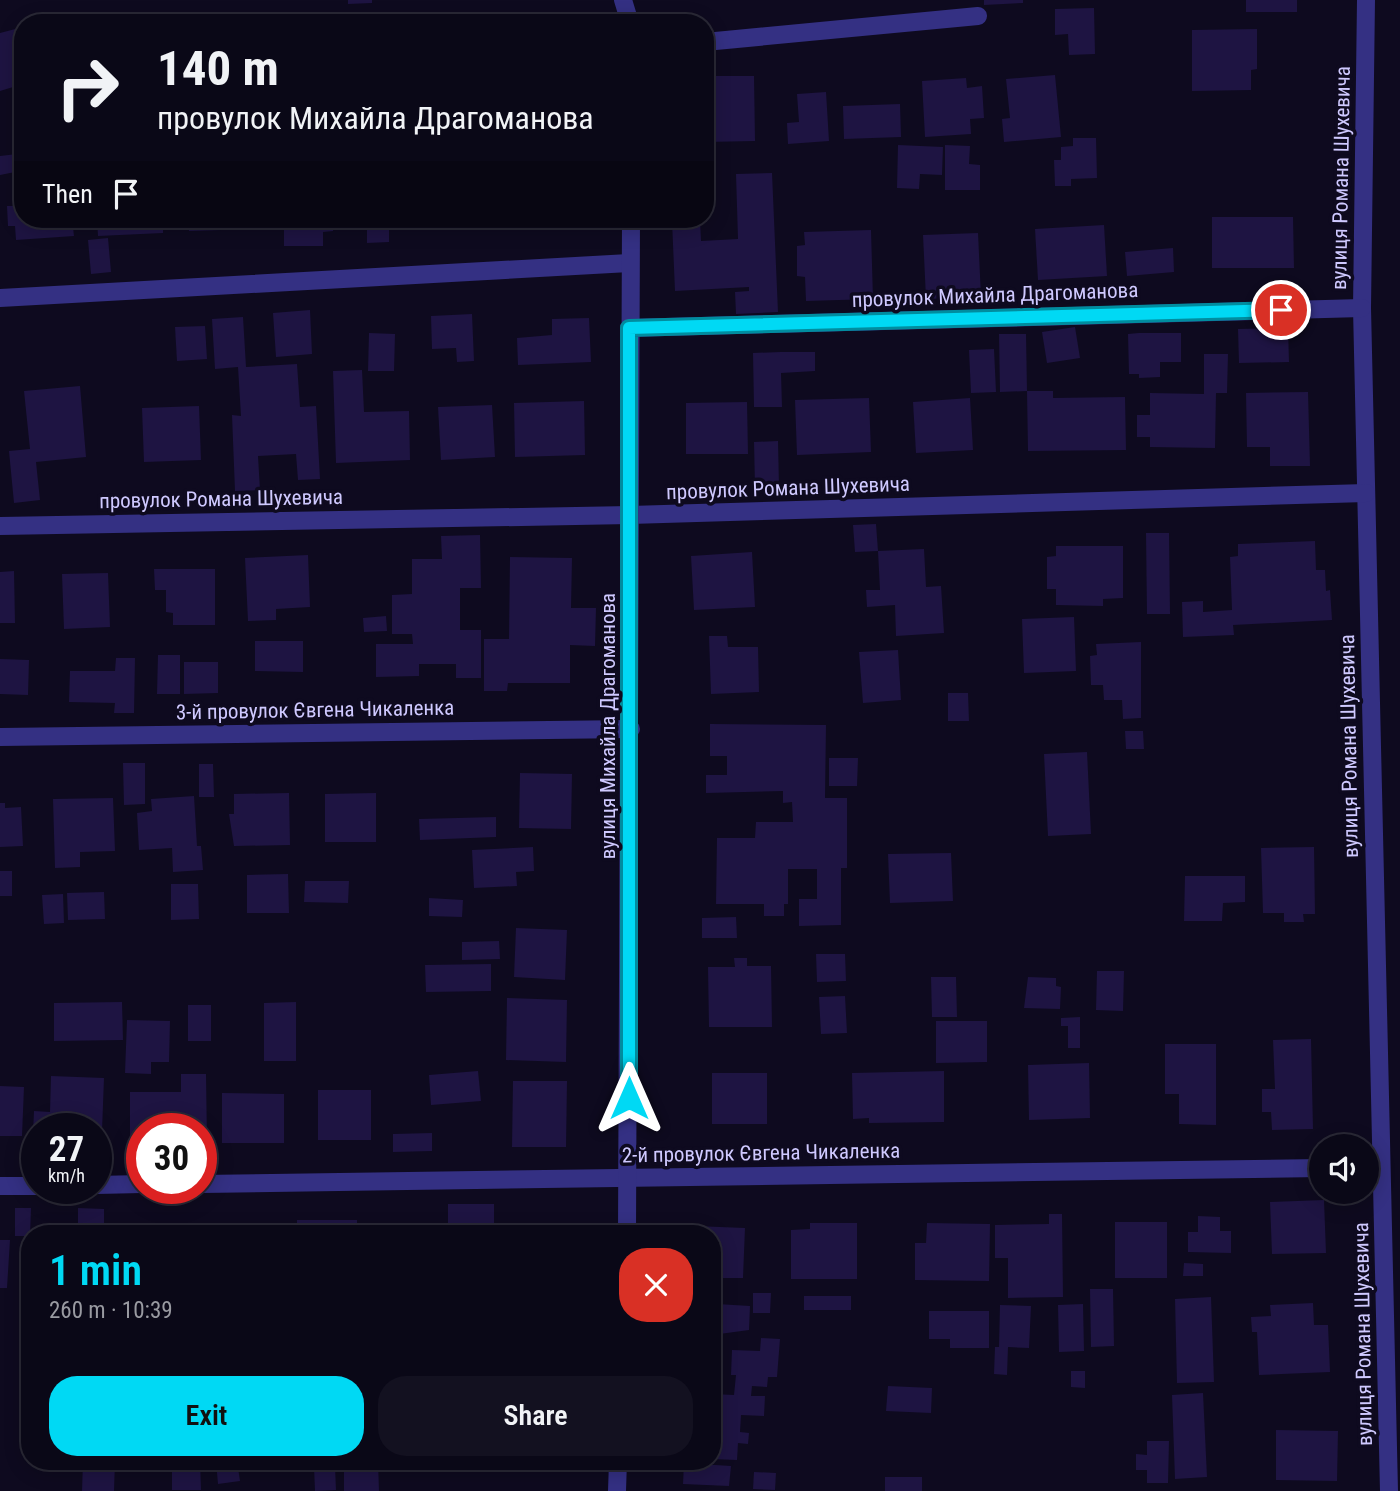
<!DOCTYPE html>
<meta charset="utf-8">
<style>
body{margin:0;font-family:"Roboto Condensed",sans-serif;background:#131120;color:#f1f3f6;height:100vh;display:flex;flex-direction:column;font-size:26px;white-space:nowrap}
*{box-sizing:border-box;margin:0}
p{font-size:23px;color:#999aa1}
.icon{flex:none;width:38px;height:38px;fill:none;stroke:currentColor;stroke-width:2;stroke-linecap:round;stroke-linejoin:round}
.map{position:relative;flex:1;overflow:hidden}
.details{position:absolute;left:21px;top:1225px;width:700px;height:245px;display:flex;flex-direction:column;background:#0a0817;border-radius:28px;box-shadow:0 4px 18px #0003,0 0 0 2px #2a2936}
.details>*{flex:none}
.top-card{position:absolute;left:14px;top:14px;width:700px;height:214px;border-radius:28px;box-shadow:0 4px 18px #0003,0 0 0 2px #2a2936;background:#0a0817;color:#f1f3f6;overflow:hidden}
.fabs{position:absolute;left:1309px;top:1134px;display:grid;gap:14px}
.fabs a{display:grid;place-items:center;width:70px;height:70px;border-radius:50%;background:#0a0817;box-shadow:0 4px 18px #0003,0 0 0 2px #2a2936;font-size:35px}
.speed{position:absolute;left:21px;top:1113px;display:flex;gap:14px;font-size:35px;font-weight:700;text-align:center}
.speed>*{display:grid;place-content:center;width:91px;height:91px;border-radius:50%;background:#0a0817;box-shadow:0 4px 18px #0003,0 0 0 2px #2a2936;line-height:1}
.speed small{font-size:18px;font-weight:400}
.speed .limit{border:10px solid #d22;background:#fff;color:#111}
.pin{position:absolute;display:grid;place-items:center;width:60px;height:60px;color:#fff;margin:-30px;border:4px solid #fff;border-radius:50%;box-shadow:0 2px 7px #0007}
.me{position:absolute;width:77px;margin:-38px;rotate:0deg;stroke-linejoin:round;filter:drop-shadow(0 0 5px #0008)}
.turn{display:flex;align-items:center;gap:24px;height:147px;padding:0 28px;font-size:32px}
.turn .icon{width:91px;height:91px;stroke-width:2.5}
.turn b{display:block;font-size:49px;line-height:60px}
.then{display:flex;align-items:center;height:66px;padding:0 28px;background:#0003;gap:14px;font-size:26px}
.round{display:grid;place-items:center;flex:none;width:74px;height:74px;border-radius:28px;background:#131120}
.overview{display:flex;align-items:center;justify-content:space-between;height:119px;padding:0 28px}
h1{font-size:42px;font-weight:600;line-height:52px;color:#00d9f4}
.button{display:flex;gap:14px;margin-top:auto;padding:14px 28px}
.button a{flex:1;height:80px;border-radius:28px;background:#00d9f4;color:#111;font-size:28px;font-weight:600;line-height:80px;text-align:center}
.button a+a{background:#131120;color:#f1f3f6}
.map>svg:first-child{display:block}
</style>
<div class="map">
<svg width="1400" height="1491" viewBox="0 0 1400 1491">
<rect width="100%" height="100%" fill="#0e0a1f"/>
<g fill="#1e1442">
<polygon points="348,0 372,0 372,3 348,4"/>
<polygon points="984,0 1023,0 1023,3 984,5"/>
<rect x="1246" y="0" width="51" height="12"/>
<polygon points="1094,8 1095,54 1069,55 1068,34 1055,35 1055,9"/>
<polygon points="23,27 23,84 0,91 0,33"/>
<polygon points="1257,29 1257,69 1251,70 1251,90 1192,91 1192,30"/>
<polygon points="1055,75 1061,137 1004,142 1002,119 1010,118 1006,79"/>
<polygon points="705,76 754,76 755,141 705,142"/>
<polygon points="966,78 967,88 982,86 984,118 970,119 971,134 925,137 922,81"/>
<polygon points="826,92 829,141 788,144 787,123 799,122 797,94"/>
<polygon points="900,104 901,137 844,139 843,106"/>
<polygon points="1073,138 1096,138 1097,178 1071,179 1071,186 1055,186 1054,160 1061,160 1061,147 1073,146"/>
<polygon points="898,145 943,147 942,175 920,174 919,189 897,188"/>
<polygon points="945,145 970,146 969,164 980,165 980,190 945,190"/>
<polygon points="17,154 20,171 0,175 0,156"/>
<polygon points="772,173 778,312 736,314 735,292 749,291 749,287 675,291 672,221 700,220 701,241 738,239 736,174"/>
<polygon points="23,186 23,219 72,219 74,236 16,240 15,226 8,226 7,206 13,206 12,187"/>
<polygon points="1212,217 1293,217 1294,268 1212,268"/>
<polygon points="97,219 163,219 163,233 98,236"/>
<polygon points="188,219 251,219 252,229 189,231"/>
<polygon points="273,219 333,219 333,231 323,232 323,246 284,246 284,228 273,229"/>
<polygon points="367,219 410,219 410,230 389,230 389,242 367,243"/>
<rect x="429" y="219" width="22" height="10"/>
<polygon points="1104,225 1107,276 1038,280 1035,229"/>
<polygon points="871,230 873,299 806,301 805,277 797,276 797,246 805,245 804,232"/>
<polygon points="978,233 981,297 926,299 923,235"/>
<polygon points="108,238 111,272 91,274 88,240"/>
<polygon points="1173,248 1174,272 1127,276 1125,252"/>
<polygon points="310,310 312,354 276,357 273,313"/>
<polygon points="472,314 474,361 457,362 456,348 432,349 431,316"/>
<polygon points="243,317 246,367 297,364 300,407 316,406 320,479 298,480 296,454 258,456 260,490 235,491 232,415 241,416 238,367 215,369 212,319"/>
<polygon points="589,318 591,362 518,365 517,338 552,335 552,319"/>
<polygon points="205,326 207,359 177,361 175,327"/>
<polygon points="1075,327 1080,358 1047,363 1042,332"/>
<polygon points="1288,328 1289,362 1239,363 1238,329"/>
<polygon points="369,333 395,334 394,371 368,371"/>
<polygon points="1139,333 1181,333 1181,362 1160,362 1160,377 1139,378 1139,374 1129,374 1128,334"/>
<polygon points="999,334 1026,334 1027,391 1000,392"/>
<polygon points="994,349 996,392 971,393 969,350"/>
<polygon points="781,352 815,352 815,371 781,373 782,407 754,407 753,353"/>
<polygon points="1204,354 1228,354 1227,393 1216,393 1215,448 1150,447 1150,437 1137,437 1137,415 1150,415 1150,393 1204,394"/>
<polygon points="362,370 364,412 409,411 410,460 336,463 333,371"/>
<polygon points="80,386 86,457 36,462 40,500 14,503 9,451 30,449 24,391"/>
<polygon points="1027,391 1053,391 1053,398 1125,397 1126,450 1028,451"/>
<polygon points="1308,392 1310,466 1270,466 1270,447 1247,447 1246,393"/>
<polygon points="869,398 871,452 797,455 795,400"/>
<polygon points="970,398 973,450 916,453 913,402"/>
<polygon points="584,401 585,455 515,457 514,403"/>
<polygon points="747,402 748,454 686,454 686,403"/>
<polygon points="492,405 495,457 441,460 438,407"/>
<polygon points="199,406 201,460 144,462 142,408"/>
<polygon points="778,441 779,486 755,487 754,442"/>
<polygon points="876,524 878,551 855,552 853,525"/>
<polygon points="1146,533 1169,533 1170,614 1147,614"/>
<polygon points="480,535 481,588 460,588 460,630 481,630 481,678 456,678 456,664 419,664 419,676 376,677 376,644 413,644 412,634 392,634 392,595 412,594 412,559 442,559 441,536"/>
<polygon points="1315,541 1316,570 1325,570 1326,591 1330,590 1332,620 1233,625 1234,635 1183,637 1182,602 1203,601 1203,612 1232,610 1230,557 1238,556 1238,544"/>
<polygon points="1056,546 1123,546 1123,598 1103,599 1103,606 1056,605 1056,589 1047,589 1047,557 1056,556"/>
<polygon points="924,549 926,587 941,586 944,633 896,636 895,605 867,607 866,590 880,590 878,551"/>
<polygon points="752,552 755,607 694,610 691,556"/>
<polygon points="308,555 310,607 276,609 276,620 248,621 245,558"/>
<polygon points="510,557 572,558 571,608 596,608 595,646 570,645 570,683 508,683 507,691 484,691 484,639 509,639"/>
<polygon points="154,569 215,569 215,625 173,625 173,613 166,612 166,590 155,590"/>
<polygon points="14,571 15,623 0,623 0,572"/>
<polygon points="108,573 110,627 64,629 62,574"/>
<polygon points="386,616 387,631 364,632 363,618"/>
<polygon points="1074,617 1076,671 1024,673 1022,619"/>
<polygon points="709,636 727,636 728,647 758,647 759,692 711,694"/>
<polygon points="255,641 303,641 303,672 255,671"/>
<polygon points="1141,642 1141,718 1123,719 1122,700 1104,700 1103,685 1091,685 1090,656 1097,655 1096,644"/>
<polygon points="898,650 901,700 863,703 859,652"/>
<polygon points="158,655 180,655 180,694 157,694"/>
<polygon points="116,658 135,658 134,713 114,713 115,703 69,702 70,671 115,671"/>
<polygon points="0,659 29,660 28,695 0,694"/>
<polygon points="184,662 218,662 218,693 184,694"/>
<polygon points="948,693 968,693 969,721 948,721"/>
<polygon points="710,724 826,725 825,798 847,798 847,868 841,868 841,925 799,926 799,899 817,899 817,869 788,869 788,904 784,904 784,916 764,916 764,904 716,904 717,838 755,838 756,822 793,822 792,802 783,803 783,791 706,793 706,775 727,775 727,756 710,756"/>
<polygon points="1125,731 1143,731 1144,749 1126,749"/>
<polygon points="1087,752 1091,834 1048,836 1044,754"/>
<polygon points="829,758 858,758 857,786 829,786"/>
<polygon points="123,763 145,763 145,804 124,805"/>
<polygon points="199,764 213,764 214,797 199,797"/>
<polygon points="520,773 572,774 571,829 519,828"/>
<polygon points="289,793 290,845 234,846 229,814 234,814 234,794"/>
<polygon points="376,793 376,842 325,842 325,794"/>
<polygon points="194,796 197,846 201,846 203,870 173,872 172,848 139,850 137,813 152,811 151,799"/>
<polygon points="113,798 115,851 80,852 80,867 55,868 53,799"/>
<polygon points="0,803 5,803 5,808 21,807 23,846 0,847"/>
<polygon points="496,817 496,837 420,840 419,819"/>
<polygon points="533,847 534,871 516,872 517,886 474,888 472,850"/>
<polygon points="1314,847 1315,914 1303,914 1304,922 1284,922 1284,913 1263,913 1261,848"/>
<polygon points="951,853 953,901 890,903 888,854"/>
<rect x="0" y="871" width="12" height="25"/>
<polygon points="288,874 289,913 247,913 247,875"/>
<polygon points="1185,876 1245,876 1245,902 1223,903 1222,921 1184,921"/>
<polygon points="305,881 349,881 348,903 304,902"/>
<polygon points="171,884 198,884 199,919 171,920"/>
<polygon points="104,892 105,919 68,920 67,893"/>
<polygon points="63,894 64,923 44,924 42,895"/>
<polygon points="429,898 463,900 462,917 429,916"/>
<polygon points="736,917 737,938 702,938 702,918"/>
<polygon points="516,928 567,930 565,980 514,977"/>
<polygon points="499,941 500,959 462,960 462,942"/>
<polygon points="816,954 845,954 846,981 817,982"/>
<polygon points="734,958 747,958 747,966 771,966 772,1027 709,1027 708,967 735,967"/>
<polygon points="491,964 491,991 426,992 425,965"/>
<polygon points="1097,971 1124,971 1123,1011 1096,1010"/>
<polygon points="931,977 956,977 957,1017 932,1017"/>
<polygon points="1028,977 1056,978 1056,986 1061,987 1060,1009 1024,1008"/>
<polygon points="845,996 847,1033 821,1034 819,997"/>
<polygon points="507,998 567,1000 566,1062 506,1060"/>
<polygon points="122,1002 123,1040 54,1041 54,1003"/>
<polygon points="296,1002 296,1061 264,1061 264,1003"/>
<rect x="188" y="1005" width="23" height="36"/>
<polygon points="1080,1017 1080,1048 1068,1048 1068,1026 1061,1026 1061,1018"/>
<polygon points="127,1020 170,1021 169,1062 151,1062 151,1074 125,1073"/>
<polygon points="936,1021 987,1021 987,1062 936,1063"/>
<polygon points="1311,1039 1313,1129 1272,1130 1271,1112 1262,1112 1262,1089 1275,1089 1273,1040"/>
<polygon points="1165,1044 1216,1044 1216,1125 1179,1124 1179,1094 1165,1094"/>
<polygon points="1089,1063 1090,1118 1029,1120 1028,1065"/>
<polygon points="478,1071 481,1101 431,1105 429,1075"/>
<polygon points="944,1071 944,1122 869,1123 869,1118 853,1119 852,1073"/>
<rect x="712" y="1073" width="55" height="51"/>
<polygon points="181,1074 206,1074 207,1142 201,1141 201,1129 142,1129 142,1142 130,1142 130,1092 181,1092"/>
<polygon points="51,1076 104,1078 101,1158 96,1158 96,1129 37,1129 37,1155 32,1155 34,1111 50,1112"/>
<polygon points="513,1081 567,1081 566,1147 512,1147"/>
<polygon points="0,1086 24,1087 22,1136 0,1136"/>
<rect x="318" y="1090" width="53" height="50"/>
<polygon points="222,1093 284,1094 284,1143 222,1143"/>
<polygon points="432,1133 432,1151 393,1152 393,1134"/>
<polygon points="1324,1200 1326,1253 1272,1254 1270,1202"/>
<polygon points="448,1204 494,1204 494,1231 563,1230 563,1234 448,1234"/>
<polygon points="15,1208 31,1208 30,1236 15,1236"/>
<polygon points="78,1208 104,1209 104,1234 78,1234"/>
<polygon points="1049,1214 1062,1214 1063,1297 1008,1298 1008,1258 995,1258 995,1225 1049,1224"/>
<polygon points="1198,1216 1220,1217 1220,1231 1231,1231 1231,1253 1188,1252 1188,1232 1198,1232"/>
<rect x="297" y="1220" width="60" height="14"/>
<rect x="1115" y="1222" width="52" height="56"/>
<polygon points="810,1223 857,1223 857,1279 791,1279 791,1230 810,1229"/>
<polygon points="927,1223 990,1224 989,1281 915,1280 915,1243 926,1243"/>
<polygon points="695,1226 745,1228 743,1278 712,1278 712,1234 694,1234"/>
<polygon points="0,1240 10,1240 7,1288 0,1288"/>
<polygon points="1184,1263 1203,1264 1203,1276 1183,1276"/>
<polygon points="1090,1289 1113,1289 1114,1346 1091,1347"/>
<polygon points="753,1293 771,1293 770,1313 753,1313"/>
<rect x="804" y="1296" width="47" height="14"/>
<polygon points="1211,1297 1214,1382 1177,1383 1175,1299"/>
<polygon points="1313,1303 1314,1325 1328,1325 1330,1372 1259,1375 1257,1332 1252,1332 1251,1317 1271,1316 1270,1305"/>
<polygon points="717,1304 750,1306 749,1330 712,1335 712,1312 717,1312"/>
<polygon points="1083,1304 1084,1351 1059,1352 1058,1305"/>
<polygon points="1000,1305 1031,1306 1029,1348 1008,1347 1007,1375 994,1374 995,1347 999,1347"/>
<polygon points="929,1311 989,1311 989,1348 950,1348 950,1339 929,1339"/>
<polygon points="761,1338 780,1339 777,1377 768,1377 767,1387 752,1386 751,1396 765,1396 764,1416 741,1415 740,1432 749,1433 748,1444 738,1443 737,1460 712,1459 712,1394 734,1395 736,1375 731,1375 732,1350 760,1351"/>
<polygon points="1071,1371 1085,1371 1085,1388 1071,1387"/>
<polygon points="888,1386 932,1388 931,1413 886,1411"/>
<polygon points="1203,1393 1207,1477 1175,1479 1172,1395"/>
<polygon points="1276,1430 1338,1431 1337,1481 1276,1480"/>
<polygon points="1147,1441 1169,1441 1168,1483 1147,1483 1147,1470 1136,1470 1136,1454 1147,1455"/>
<polygon points="83,1461 115,1461 114,1491 82,1491"/>
<polygon points="172,1461 200,1461 201,1490 172,1490"/>
<polygon points="216,1461 237,1461 240,1481 218,1484"/>
<polygon points="344,1461 378,1461 379,1491 344,1491"/>
<polygon points="454,1461 479,1461 479,1471 453,1471"/>
<polygon points="684,1463 731,1466 729,1486 683,1484"/>
<polygon points="335,1466 336,1490 315,1491 314,1467"/>
<polygon points="754,1472 776,1473 775,1490 753,1489"/>
<rect x="885" y="1477" width="37" height="14"/>
</g>
<g fill="none" stroke-linecap="round" stroke-linejoin="round">
<g stroke="#343083" stroke-width="18">
<polyline points="705,42 978,16"/>
<polyline points="0,298 629,263"/>
</g>
<g stroke="#343083" stroke-width="18">
<polyline points="623,0 630,23"/>
<polyline points="1366,0 1362,308 1389,1491"/>
<polyline points="629,328 1362,308"/>
<polyline points="0,526 630,515 1366,493"/>
<polyline points="0,737 631,729"/>
<polyline points="201,1184 1321,1168"/>
<polyline points="96,1185 142,1184"/>
<polyline points="0,1186 37,1186"/>
<polyline points="627,1234 631,219"/>
<polyline points="617,1491 618,1461"/>
</g>
</g>
<g fill="none" stroke-linecap="round" stroke-linejoin="round">
<defs>
<polyline id="route" points="629,1098 629,328 1281,310"/>
</defs>
<use href="#route" stroke="#008d9f" stroke-width="18"/>
<use href="#route" stroke="#00d9f4" stroke-width="12"/>
</g>
<g text-anchor="middle" dominant-baseline="central" stroke-width="7" stroke-linejoin="round" paint-order="stroke">
<g font-size="21" fill="#cfc9ff" stroke="#0e0a1f">
<text transform="translate(1341 178) rotate(-89)">вулиця Романа Шухевича</text>
<text transform="translate(995 295) rotate(-2)">провулок Михайла Драгоманова</text>
<text transform="translate(788 488) rotate(-2)">провулок Романа Шухевича</text>
<text transform="translate(221 499) rotate(-1)">провулок Романа Шухевича</text>
<text transform="translate(315 710) rotate(-1)">3-й провулок Євгена Чикаленка</text>
<text transform="translate(608 726) rotate(-90)">вулиця Михайла Драгоманова</text>
<text transform="translate(1349 746) rotate(-91)">вулиця Романа Шухевича</text>
<text transform="translate(761 1153) rotate(-1)">2-й провулок Євгена Чикаленка</text>
<text transform="translate(1363 1334) rotate(-91)">вулиця Романа Шухевича</text>
</g>
</g>
</svg>
<div class="fabs">
<a><svg class="icon" aria-label="sound" viewBox="0 0 24 24"><path d="M4 9h4l5-4v14l-5-4H4zM17 9q2 3 0 6"/></svg></a>
</div>
<div class="speed"><div>27<small>km/h</small></div><div class="limit">30</div></div>
<div class="pin" style="left:1281px;top:310px;background:#d93025"><svg class="icon" aria-label="arrive" viewBox="0 0 24 24"><path d="M6 21V4h12l-3 4 3 4H6"/></svg></div>
<svg class="me" style="left:629px;top:1098px" viewBox="-20 -20 40 40"><path d="M0-17L14 15 0 8-14 15z" fill="#00d9f4" stroke="#fff" stroke-width="4"/></svg>
<div class="top-card">
<div class="turn"><svg class="icon" aria-label="right" viewBox="0 0 24 24"><path d="M7 20v-9h11M14 6l5 5-5 5"/></svg><div><b>140 m</b>провулок Михайла Драгоманова</div></div>
<div class="then">Then<svg class="icon" aria-label="arrive" viewBox="0 0 24 24"><path d="M6 21V4h12l-3 4 3 4H6"/></svg></div>
</div>
<section class="details">
<div class="overview"><div><h1>1 min</h1><p>260 m · 10:39</p></div><a class="round" style="background:#d93025;color:#fff"><svg class="icon" aria-label="close" viewBox="0 0 24 24"><path d="M6 6l12 12M18 6L6 18"/></svg></a></div>
<div class="button"><a>Exit</a><a>Share</a></div>
</section>
</div>
